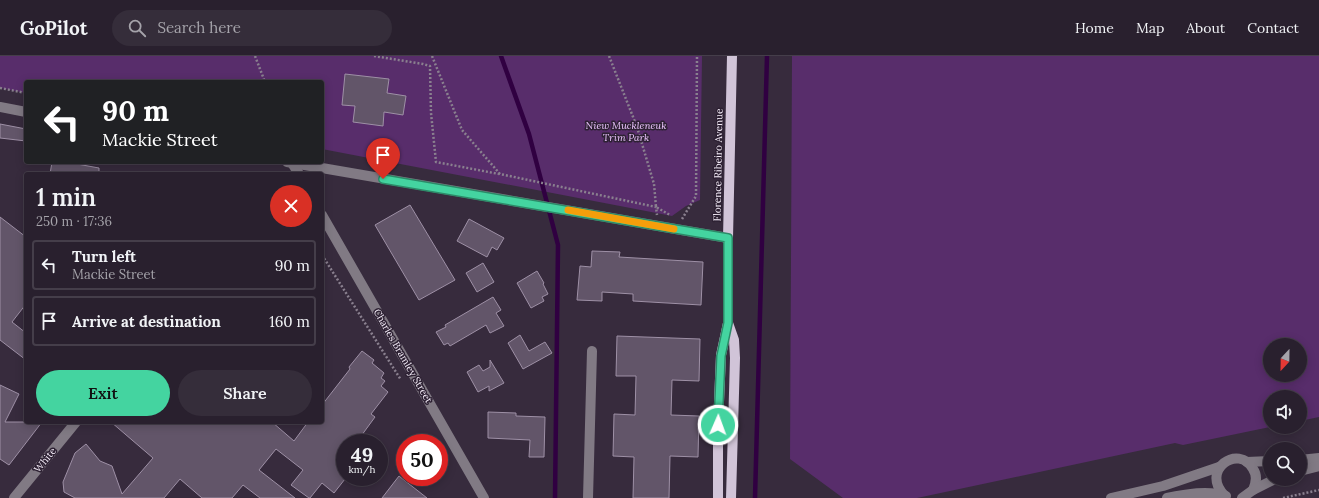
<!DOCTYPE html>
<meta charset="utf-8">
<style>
body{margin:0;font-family:Lora,serif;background:#352d3a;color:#f1f3f6;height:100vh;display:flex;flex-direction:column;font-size:15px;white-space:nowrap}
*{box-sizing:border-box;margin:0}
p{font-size:13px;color:#a5a3aa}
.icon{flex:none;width:22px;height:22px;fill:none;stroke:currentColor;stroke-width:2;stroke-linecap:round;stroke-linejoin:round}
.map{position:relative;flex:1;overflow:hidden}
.details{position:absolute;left:24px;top:116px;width:300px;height:252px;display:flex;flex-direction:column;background:#29202e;border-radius:4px;box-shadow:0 2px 10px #0003,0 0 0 1px #453e4a}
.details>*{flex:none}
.banner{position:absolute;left:24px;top:24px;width:300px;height:84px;border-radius:4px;box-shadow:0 2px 10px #0003,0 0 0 1px #453e4a;background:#202124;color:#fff;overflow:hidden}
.needle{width:26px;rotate:202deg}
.fabs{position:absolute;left:1263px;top:282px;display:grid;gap:8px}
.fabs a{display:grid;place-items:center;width:44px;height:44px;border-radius:50%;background:#29202e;box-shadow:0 2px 10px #0003,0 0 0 1px #453e4a;font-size:20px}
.speed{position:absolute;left:336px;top:378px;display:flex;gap:8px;font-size:20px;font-weight:700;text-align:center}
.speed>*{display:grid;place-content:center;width:52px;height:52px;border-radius:50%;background:#29202e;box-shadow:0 2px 10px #0003,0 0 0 1px #453e4a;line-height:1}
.speed small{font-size:10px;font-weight:400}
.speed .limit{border:6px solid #d22;background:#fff;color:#111}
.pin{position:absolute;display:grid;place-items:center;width:34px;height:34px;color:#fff;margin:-41px -17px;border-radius:50% 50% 50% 0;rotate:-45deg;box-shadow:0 0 4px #0007}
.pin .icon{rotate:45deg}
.me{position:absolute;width:44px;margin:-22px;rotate:2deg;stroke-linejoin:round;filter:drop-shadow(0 0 3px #0008)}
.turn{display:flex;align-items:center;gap:14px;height:84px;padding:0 12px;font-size:18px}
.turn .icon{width:52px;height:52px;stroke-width:2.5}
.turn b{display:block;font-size:28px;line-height:34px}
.round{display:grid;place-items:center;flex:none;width:42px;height:42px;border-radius:21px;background:#352d3a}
.headline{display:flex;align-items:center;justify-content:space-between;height:68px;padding:0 12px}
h1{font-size:24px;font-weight:600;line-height:30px}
.cta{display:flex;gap:8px;margin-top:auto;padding:8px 12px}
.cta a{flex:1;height:46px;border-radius:24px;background:#44d4a0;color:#111;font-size:16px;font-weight:600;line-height:46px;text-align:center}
.cta a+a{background:#352d3a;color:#f1f3f6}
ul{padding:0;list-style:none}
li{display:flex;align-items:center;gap:12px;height:50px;margin:0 8px 6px;padding:0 4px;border:2px solid #453e4a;border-radius:4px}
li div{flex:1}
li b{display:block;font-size:15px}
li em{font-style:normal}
header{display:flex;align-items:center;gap:24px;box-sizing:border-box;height:56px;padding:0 20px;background:#29202e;border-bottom:1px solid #453e4a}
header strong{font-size:19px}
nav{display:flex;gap:22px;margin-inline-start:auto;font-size:14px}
.search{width:280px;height:36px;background:#352d3a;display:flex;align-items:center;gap:10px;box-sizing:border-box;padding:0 14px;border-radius:22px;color:#a5a3aa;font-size:15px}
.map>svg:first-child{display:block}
</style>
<header>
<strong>GoPilot</strong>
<div class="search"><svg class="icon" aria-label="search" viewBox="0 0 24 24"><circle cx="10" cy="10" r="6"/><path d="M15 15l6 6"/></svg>Search here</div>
<nav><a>Home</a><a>Map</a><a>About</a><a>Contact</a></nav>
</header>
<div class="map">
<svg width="1319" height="442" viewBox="0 0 1319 442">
<rect width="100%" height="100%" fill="#372b3d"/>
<g fill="#582d6b" fill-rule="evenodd">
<polygon points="0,0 702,0 700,144 686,150 672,160 322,93 322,26 26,26 26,37 0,32"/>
<path d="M792,0H1319V361L1300,365V341H1270V371L1183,389L1175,387L917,442H843L790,403ZM1270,289H1300V319H1270Z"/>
</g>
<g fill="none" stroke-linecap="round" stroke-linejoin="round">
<g stroke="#300041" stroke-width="4.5">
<polyline points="501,0 529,78 558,189 555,442"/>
<polyline points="755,442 767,0"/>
</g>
</g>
<g fill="#625569" stroke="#9e90a6">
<polygon points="345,18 389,23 387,37 406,40 403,59 384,56 383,70 353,66 355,50 342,49"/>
<polygon points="0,68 26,73 26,85 0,82"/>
<polygon points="52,106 66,106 99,112 99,118 50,118"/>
<polygon points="410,149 455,224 419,244 375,169"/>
<polygon points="0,161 26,181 26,248 12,266 26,277 26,304 0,284"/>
<polygon points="469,163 504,182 497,194 492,191 487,201 457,185"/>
<polygon points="592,195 620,196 619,201 703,206 701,249 633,245 633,238 602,236 602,245 577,244 580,210 591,211"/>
<polygon points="483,207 494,226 477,236 466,217"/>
<polygon points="537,215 544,227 543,228 548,238 542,241 544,245 531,252 517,227"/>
<polygon points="493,241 501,254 496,257 504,270 490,277 486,269 450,290 448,287 444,289 436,276 446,271 445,269"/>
<polygon points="520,279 529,295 545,286 552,297 523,313 508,287"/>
<polygon points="617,280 700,283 699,325 672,324 671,359 699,360 698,401 670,400 669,442 633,442 634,401 613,400 614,358 635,359 636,320 616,320"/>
<polygon points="362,295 374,304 372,307 384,317 381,322 385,325 381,330 388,336 371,358 375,361 356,387 345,387 345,423 334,437 322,427 310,442 309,442 291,429 303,414 276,393 259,414 295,442 260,442 243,429 232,442 202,442 180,423 164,442 75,442 64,436 63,426 75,397 86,388 100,405 112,410 122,438 153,402 111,366 272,366 294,385 308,366 322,366 322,349 350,313 349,311"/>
<polygon points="490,304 504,327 489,335 489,330 478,336 467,316 479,309 483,315 490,311"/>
<polygon points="0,329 19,338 5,366 42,366 9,409 0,403"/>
<polygon points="488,356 516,357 516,360 545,361 544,401 529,401 530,384 488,382"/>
<polygon points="399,420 427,442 382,442"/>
</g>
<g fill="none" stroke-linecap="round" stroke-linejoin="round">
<g stroke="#8a808f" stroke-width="2.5" stroke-dasharray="2 2" stroke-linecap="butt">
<polyline points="255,0 265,26"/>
<polyline points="374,0 423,8 430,10 431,57 436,106 499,118"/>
<polyline points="432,0 462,74 500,118 656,151 657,159"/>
<polyline points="609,0 637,71 654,128 656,151 670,159"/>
<polyline points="0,32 26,37"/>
<polyline points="682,163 696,140 697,0"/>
<polyline points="322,199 401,324"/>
<polyline points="1283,442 1319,434"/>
</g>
<g stroke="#817a84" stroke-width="10">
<polyline points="0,51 26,56"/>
<polyline points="287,106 728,182"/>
<polyline points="292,107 299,118"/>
<polyline points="322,159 484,442"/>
<polyline points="1300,404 1319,402"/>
<polyline points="1247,406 1270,405"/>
<polyline points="1300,415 1319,410"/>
<path d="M1225,440C1199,414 1239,387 1253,413C1258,420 1256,427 1253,434"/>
<polyline points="14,442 76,366"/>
<polyline points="588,442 592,295"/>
<polyline points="1111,442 1163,430 1219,411"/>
<path d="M1167,442C1186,438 1208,434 1226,440"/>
<polyline points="1242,442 1253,434 1275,423"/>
</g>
<g stroke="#d1c4d8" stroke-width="10">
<polyline points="728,267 734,284 735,302 731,442"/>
<polyline points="718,442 718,369 721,299 728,267 728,182 732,0"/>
</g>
</g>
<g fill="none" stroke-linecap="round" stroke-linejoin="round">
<defs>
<polyline id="route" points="383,123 728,182 728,267 721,300 718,369"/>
</defs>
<use href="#route" stroke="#2c8a68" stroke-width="10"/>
<use href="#route" stroke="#44d4a0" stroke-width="7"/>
<polyline stroke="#f59e0b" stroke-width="7" points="568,154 674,173"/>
</g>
<g text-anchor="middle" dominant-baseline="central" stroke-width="3" stroke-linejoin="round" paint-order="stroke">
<g font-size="10" font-style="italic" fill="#eac3fc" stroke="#2d2133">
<text x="626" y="69">Niew Muckleneuk<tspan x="626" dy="12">Trim Park</tspan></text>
</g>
<g font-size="10" fill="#f5edf9" stroke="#2d2133">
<text transform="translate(718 109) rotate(-89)">Florence Ribeiro Avenue</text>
<text transform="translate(403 300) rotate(60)">Charles Bramley Street</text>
<text transform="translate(45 404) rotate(-51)">White</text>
</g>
</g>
</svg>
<div class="fabs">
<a><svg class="needle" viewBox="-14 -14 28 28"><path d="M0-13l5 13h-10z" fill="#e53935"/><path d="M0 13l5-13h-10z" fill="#a5a3aa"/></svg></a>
<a><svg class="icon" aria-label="sound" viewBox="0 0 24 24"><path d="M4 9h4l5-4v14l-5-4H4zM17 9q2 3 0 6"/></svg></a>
<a><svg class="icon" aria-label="search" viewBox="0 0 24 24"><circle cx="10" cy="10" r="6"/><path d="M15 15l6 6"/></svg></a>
</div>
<div class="speed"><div>49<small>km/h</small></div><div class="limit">50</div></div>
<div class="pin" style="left:383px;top:123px;background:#d93025"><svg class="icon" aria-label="arrive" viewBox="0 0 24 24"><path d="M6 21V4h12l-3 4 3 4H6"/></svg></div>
<svg class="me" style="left:718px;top:369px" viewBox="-20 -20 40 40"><circle r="17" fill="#44d4a0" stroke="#fff" stroke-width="3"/><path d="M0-11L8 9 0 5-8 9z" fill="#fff"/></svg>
<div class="banner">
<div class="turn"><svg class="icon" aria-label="left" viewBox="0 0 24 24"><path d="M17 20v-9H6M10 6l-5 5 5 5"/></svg><div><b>90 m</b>Mackie Street</div></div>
</div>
<section class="details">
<div class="headline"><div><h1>1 min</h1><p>250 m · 17:36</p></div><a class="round" style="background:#d93025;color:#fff"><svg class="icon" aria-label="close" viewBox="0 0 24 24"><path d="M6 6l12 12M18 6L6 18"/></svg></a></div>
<ul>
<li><svg class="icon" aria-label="left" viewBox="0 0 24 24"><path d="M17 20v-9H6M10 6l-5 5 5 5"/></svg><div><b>Turn left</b><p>Mackie Street</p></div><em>90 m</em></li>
<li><svg class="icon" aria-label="arrive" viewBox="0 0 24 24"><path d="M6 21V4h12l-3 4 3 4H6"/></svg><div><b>Arrive at destination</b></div><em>160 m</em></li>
</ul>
<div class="cta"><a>Exit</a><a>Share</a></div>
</section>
</div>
